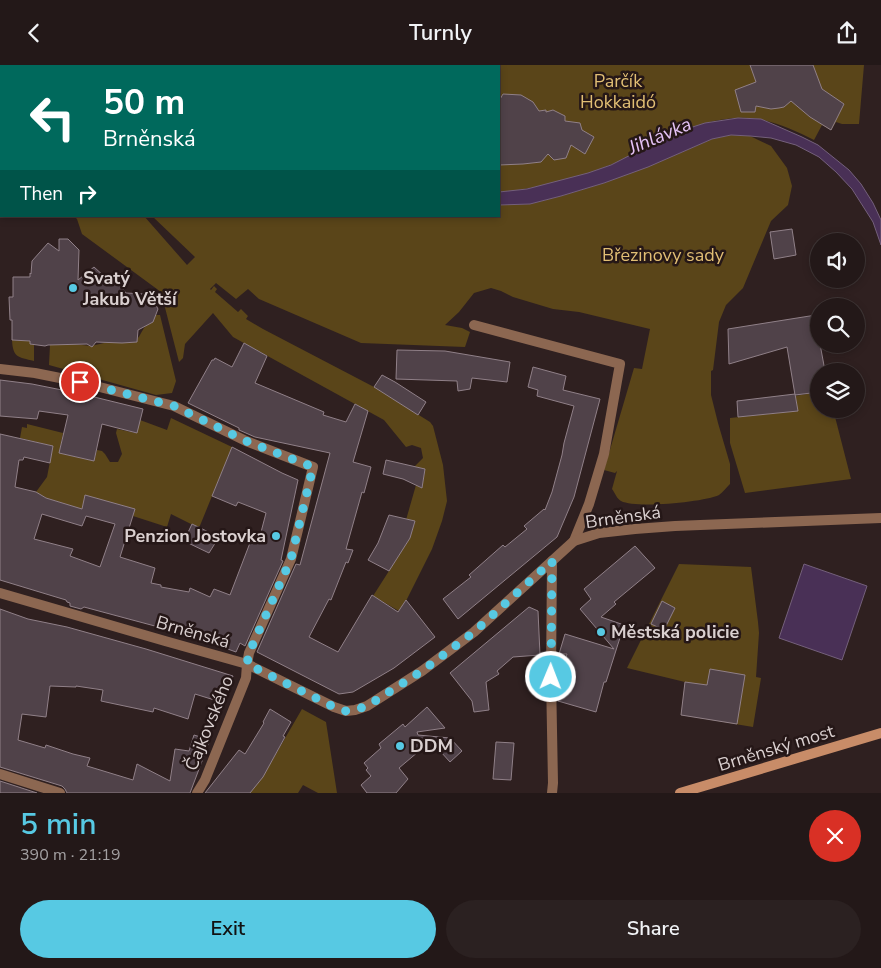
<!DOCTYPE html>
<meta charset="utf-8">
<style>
body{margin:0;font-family:"Nunito Sans",sans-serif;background:#2b2121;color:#f1f3f6;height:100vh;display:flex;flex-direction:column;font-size:19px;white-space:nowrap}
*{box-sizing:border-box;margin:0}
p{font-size:16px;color:#a3a0a2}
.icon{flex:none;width:28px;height:28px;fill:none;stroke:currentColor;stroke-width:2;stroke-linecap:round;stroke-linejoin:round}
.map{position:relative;height:728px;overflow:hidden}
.side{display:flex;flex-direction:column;background:#231818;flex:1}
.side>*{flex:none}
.banner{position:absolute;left:0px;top:0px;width:500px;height:152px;box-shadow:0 2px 8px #0003,0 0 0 1px #403737;background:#00695c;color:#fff;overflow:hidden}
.fabs{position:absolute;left:810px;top:168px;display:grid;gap:10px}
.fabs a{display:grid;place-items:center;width:55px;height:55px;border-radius:50%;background:#231818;box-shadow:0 2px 8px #0003,0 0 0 1px #403737;font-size:25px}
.pin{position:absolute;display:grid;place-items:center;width:42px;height:42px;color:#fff;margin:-21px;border:2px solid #fff;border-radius:50%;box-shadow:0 1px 5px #0007}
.me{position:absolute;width:55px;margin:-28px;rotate:1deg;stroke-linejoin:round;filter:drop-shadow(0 0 4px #0008)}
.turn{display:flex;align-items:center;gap:18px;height:105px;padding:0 20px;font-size:22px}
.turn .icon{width:65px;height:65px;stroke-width:2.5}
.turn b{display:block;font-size:35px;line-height:42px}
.then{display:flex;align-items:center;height:48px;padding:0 20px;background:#0003;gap:10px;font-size:19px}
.round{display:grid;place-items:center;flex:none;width:52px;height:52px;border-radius:26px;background:#2b2121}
.head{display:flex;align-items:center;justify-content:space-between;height:85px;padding:0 20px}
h1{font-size:30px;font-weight:600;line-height:38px;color:#57c9e3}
.cta{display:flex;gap:10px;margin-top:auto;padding:10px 20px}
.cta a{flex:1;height:58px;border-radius:30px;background:#57c9e3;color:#111;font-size:20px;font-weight:600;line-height:58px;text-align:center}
.cta a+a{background:#2b2121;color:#f1f3f6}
header{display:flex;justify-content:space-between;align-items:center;height:65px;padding:0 20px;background:#231818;font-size:22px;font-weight:600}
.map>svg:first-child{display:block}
</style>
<header><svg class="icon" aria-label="back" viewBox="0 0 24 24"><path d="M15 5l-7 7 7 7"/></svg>Turnly<svg class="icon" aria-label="share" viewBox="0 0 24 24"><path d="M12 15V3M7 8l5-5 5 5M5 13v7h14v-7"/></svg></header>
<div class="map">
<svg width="881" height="728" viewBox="0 0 881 728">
<rect width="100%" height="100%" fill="#2f2020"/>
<g fill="#5a4519">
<polygon points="55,0 227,0 228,1 55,1"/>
<path d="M248,0H864L859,59H842L836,57L831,65L822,60L814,75C798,67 781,59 763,55C729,47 689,62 658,76L655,71L649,74L652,79C638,87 625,95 610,100C576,114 539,123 502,127H499V1H249Z"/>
<path d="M731,70L750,71L771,81L787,103L792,121L788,140L771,156L743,223L726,240L719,257L713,305L711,306V330L718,358L730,399V419C727,422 723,427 719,430C704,437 636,444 621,436C617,434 615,428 612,424L617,406L615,408L604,405L634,303L642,304L650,264L579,247L553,244L513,232L501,226L491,223L474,228L459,247L445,260L462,263L470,267L465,282L361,278L259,234L248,224L236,234L216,218L210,224L211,225L214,221L217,224L215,227L238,247L241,244L248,251L246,254L263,264L374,322L430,357L433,361L443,400L447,436L442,456L432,484L406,536H405L399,546L373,531L410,473L415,456L406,455L416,420L422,423L425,405L414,402L423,393L421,383L412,380L406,382L384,355L233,272L213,248L185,279L183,293L179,297L161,227L82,169L77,154L74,151H144L187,200L195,192L152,151H499V140L530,139L561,131L604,118L687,85L712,74Z"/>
<path d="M156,250H160L176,316L172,328L156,330L49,300L50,280L73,279L91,281L104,278L133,277C139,274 140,269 144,263C147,259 152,255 156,250Z"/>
<path d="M12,275L30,276V279L34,280V296C18,292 13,293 12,275Z"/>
<polygon points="819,327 819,344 833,344 851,414 745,428 730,378 730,353 797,346 795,331"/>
<polygon points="171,353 232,382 199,463 171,449 167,462 133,451 135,444 85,431 82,444 46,433 36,427 47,412 53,381 20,373 22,362 27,363 27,359 63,368 59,388 94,396 97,385 102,386 105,389 110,397 118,397 122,389 116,368 117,364 136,368 140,355 167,365"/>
<polygon points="679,499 751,502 758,557 759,568 756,612 761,613 753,662 681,650 685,617 627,603"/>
<polygon points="302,644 326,657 337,728 318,728 303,720 298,728 250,728 266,706"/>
</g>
<g fill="#493056" stroke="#74607b">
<polygon points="738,53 761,54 802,72 818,80 849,105 861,119 873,138 881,155 881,180 873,157 852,124 836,107 819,92 796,80 771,73 750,71 731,70 712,74 648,102 604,118 561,131 530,139 499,140 499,127 527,124 588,108 611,100 652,79 677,67 705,58"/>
<polygon points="804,499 867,521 842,595 779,573"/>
</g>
<g fill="#504249" stroke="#908088" fill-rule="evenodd">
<polygon points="750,0 813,0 822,24 844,39 831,65 810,52 791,36 784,42 779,43 771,44 756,41 755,47 741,47 735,25 756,17"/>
<polygon points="503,29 521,30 533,37 539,46 546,45 546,47 553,45 565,51 565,56 580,58 582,65 594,72 585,89 571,80 566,93 554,95 548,89 541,97 523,99 499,100 499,36"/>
<polygon points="792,164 796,190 774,194 770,167"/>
<polygon points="59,174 68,174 79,185 78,215 94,202 105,212 112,211 126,228 145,229 151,231 158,244 153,257 138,265 137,277 122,278 96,277 92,282 87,279 48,280 45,281 30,279 30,276 12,275 12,255 10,255 9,232 13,232 13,212 30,212 30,208 31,209 32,196 48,178 59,186"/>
<polygon points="816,250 819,269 819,279 820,279 825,306 819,306 819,327 795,330 787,282 729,299 728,264"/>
<polygon points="244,278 267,291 255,318 324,347 323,350 346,357 355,339 368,346 353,397 371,402 364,428 362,427 346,484 353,485 348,498 346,497 331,535 329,534 309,572 338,587 372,530 398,547 406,535 435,572 394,603 353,627 339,629 257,587 296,499 300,500 330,388 255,372 239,365 239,363 188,338 212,295 214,295 215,293 232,302"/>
<polygon points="397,285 445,286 510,297 507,317 472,313 470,324 458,326 457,316 396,314"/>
<polygon points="533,302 566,311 563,325 600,334 574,432 557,472 458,554 443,534 471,512 469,510 503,480 505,482 527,464 524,461 544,444 545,445 552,427 562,390 564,378 574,341 537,331 538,325 528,322"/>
<polygon points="382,310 395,317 426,337 418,350 374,322"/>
<polygon points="0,315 32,319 82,329 143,344 137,368 102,359 94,396 59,388 68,350 39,346 37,354 0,351"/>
<polygon points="795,329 798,346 738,352 737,336"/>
<path d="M0,369L53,381L50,398L24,392L23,395H19L15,422L36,427L46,433L82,444L85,430L135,444L120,492L155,503L151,518L161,520V522L189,527L190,523L210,532L214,524L230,530L253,470L260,471L266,448L238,437L236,441L212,431L232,382L282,408L298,415L281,495L283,496L245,581L240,578L236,587L167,562L166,564L84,542L81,544L70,541V538L67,537L66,535L0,515ZM42,449L82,461L86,451L115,459L100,502L70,491L73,484L34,474Z"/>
<polygon points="386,395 425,404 422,423 403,414 383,409"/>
<polygon points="389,450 415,456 410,473 389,506 368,495 378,478"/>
<polygon points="192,459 219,472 209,488 184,476"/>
<polygon points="635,481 655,503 614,537 616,539 601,552 624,560 606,617 604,617 596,647 558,636 567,606 562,605 567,589 559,589 565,569 614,584 580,544 591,534 584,524"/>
<polygon points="662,536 675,543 664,565 651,559"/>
<polygon points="529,542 538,546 540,590 513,592 497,606 499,609 486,617 489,645 474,647 472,636 450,608"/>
<polygon points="0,544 28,554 67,562 146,584 233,611 224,638 195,629 188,654 154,643 153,647 101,636 103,625 76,621 76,622 50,621 46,652 22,649 18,675 45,683 46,680 73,689 90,693 87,701 133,715 137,699 170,716 175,684 189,686 194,670 210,675 190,728 67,728 65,724 62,721 0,702"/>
<polygon points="710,604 745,610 737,659 681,650 685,617 707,620"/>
<polygon points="427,642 445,663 417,667 418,670 450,673 462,686 450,697 431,676 399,703 408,714 396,728 367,728 361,720 371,711 366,705 368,703 364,698 381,683 379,679 403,659 405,662"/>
<polygon points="270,644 291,657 283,671 285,672 263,712 250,728 205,728 239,685 245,689 264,658 263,657"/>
<polygon points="496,677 514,678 511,715 493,714"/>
<polygon points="0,716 37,728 0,728"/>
</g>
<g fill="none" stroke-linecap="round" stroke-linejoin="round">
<g stroke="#8c6751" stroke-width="10">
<polyline points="474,260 620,299 604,389 589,439 574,476"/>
<polyline points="0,304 35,308 80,317 174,341 246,376 313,402 291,494 249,588 247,599 246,613 205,715 197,728"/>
<polyline points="0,528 165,576 247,599 334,642 346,646 355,645 367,641 422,606 474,567 574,476 599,468 635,464 675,461 881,453"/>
<polyline points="0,709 60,728"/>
<polyline points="552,728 553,718 551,612 552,496"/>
</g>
<polyline stroke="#c88c68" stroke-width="10" points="680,728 881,668"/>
</g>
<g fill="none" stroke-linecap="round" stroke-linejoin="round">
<polyline stroke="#57c9e3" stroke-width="9" stroke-dasharray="0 16.2" points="80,317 174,341 246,376 313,402 291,494 249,588 247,599 334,642 346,646 355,645 367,641 422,606 474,567 552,496 551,612"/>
</g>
<g fill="#57c9e3" stroke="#251717" stroke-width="2">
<circle cx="73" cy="223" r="5"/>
<circle cx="276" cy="471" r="5"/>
<circle cx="601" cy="567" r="5"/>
<circle cx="400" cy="681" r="5"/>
</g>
<g text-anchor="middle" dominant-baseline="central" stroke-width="5" stroke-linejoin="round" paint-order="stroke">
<g font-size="18" fill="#e1be74" stroke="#251717">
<text x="618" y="16">Parčík<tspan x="618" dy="21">Hokkaidó</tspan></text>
<text x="663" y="190">Březinovy sady</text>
</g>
<g font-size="18" font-weight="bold" fill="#dad0d0" stroke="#251717" text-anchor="start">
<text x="83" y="213">Svatý<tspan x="83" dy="21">Jakub Větší</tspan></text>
<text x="266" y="471" text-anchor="end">Penzion Jostovka</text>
<text x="611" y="567">Městská policie</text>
<text x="410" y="681">DDM</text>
</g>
<g font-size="18" fill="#dad0d0" stroke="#251717">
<text transform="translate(623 452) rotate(-8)">Brněnská</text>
<text transform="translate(193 567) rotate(16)">Brněnská</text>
<text transform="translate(209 658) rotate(-68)">Čajkovského</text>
<text transform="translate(776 683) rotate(-17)">Brněnský most</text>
</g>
<g font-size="19" font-style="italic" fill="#e4c2f6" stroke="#251717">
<text transform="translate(660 71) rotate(-23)">Jihlávka</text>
</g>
</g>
</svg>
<div class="fabs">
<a><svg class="icon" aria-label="sound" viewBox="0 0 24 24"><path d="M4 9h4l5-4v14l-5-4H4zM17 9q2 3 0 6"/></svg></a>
<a><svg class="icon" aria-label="search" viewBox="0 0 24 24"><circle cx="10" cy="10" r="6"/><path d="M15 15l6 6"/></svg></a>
<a><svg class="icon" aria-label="layers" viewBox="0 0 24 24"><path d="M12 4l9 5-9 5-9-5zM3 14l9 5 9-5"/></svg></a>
</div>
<div class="pin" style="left:80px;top:317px;background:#d93025"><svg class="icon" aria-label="arrive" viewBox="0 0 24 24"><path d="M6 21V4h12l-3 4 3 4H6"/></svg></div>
<svg class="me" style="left:551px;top:612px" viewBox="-20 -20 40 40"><circle r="17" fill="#57c9e3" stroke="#fff" stroke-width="3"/><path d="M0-11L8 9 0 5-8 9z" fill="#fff"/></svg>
<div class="banner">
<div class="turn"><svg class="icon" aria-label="left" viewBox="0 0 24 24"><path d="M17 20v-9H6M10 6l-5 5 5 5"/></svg><div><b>50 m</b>Brněnská</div></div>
<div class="then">Then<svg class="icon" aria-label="right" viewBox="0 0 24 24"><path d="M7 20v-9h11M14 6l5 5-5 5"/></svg></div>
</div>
</div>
<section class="side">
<div class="head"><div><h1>5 min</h1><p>390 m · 21:19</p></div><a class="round" style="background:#d93025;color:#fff"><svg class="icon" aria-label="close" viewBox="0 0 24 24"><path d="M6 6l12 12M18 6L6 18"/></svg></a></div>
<div class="cta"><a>Exit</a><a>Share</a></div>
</section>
